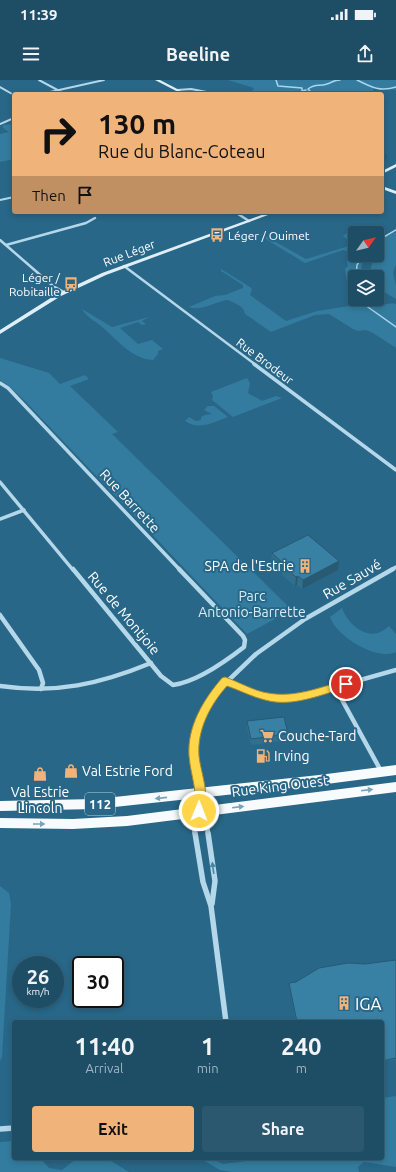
<!DOCTYPE html>
<meta charset="utf-8">
<style>
body{margin:0;font-family:Ubuntu,sans-serif;background:#2b576f;color:#f1f3f6;height:100vh;display:flex;flex-direction:column;font-size:15px;white-space:nowrap}
*{box-sizing:border-box;margin:0}
p{font-size:13px;color:#a1b4bf}
.icon{flex:none;width:22px;height:22px;fill:none;stroke:currentColor;stroke-width:2;stroke-linecap:round;stroke-linejoin:round}
.map{position:relative;flex:1;overflow:hidden}
.sheet{position:absolute;left:12px;top:940px;width:372px;height:140px;display:flex;flex-direction:column;background:#1e4d66;border-radius:4px;box-shadow:0 2px 6px #0003,0 0 0 1px #3c647a}
.sheet>*{flex:none}
.banner{position:absolute;left:12px;top:12px;width:372px;height:122px;border-radius:4px;box-shadow:0 2px 6px #0003,0 0 0 1px #3c647a;background:#f0b47b;color:#111;overflow:hidden}
.needle{width:26px;rotate:56deg}
.tools{position:absolute;left:348px;top:146px;display:grid;gap:8px}
.tools a{display:grid;place-items:center;width:36px;height:36px;border-radius:4px;background:#1e4d66;box-shadow:0 2px 6px #0003,0 0 0 1px #3c647a;font-size:20px}
.speed{position:absolute;left:12px;top:876px;display:flex;gap:8px;font-size:20px;font-weight:700;text-align:center}
.speed>*{display:grid;place-content:center;width:52px;height:52px;border-radius:50%;background:#1e4d66;box-shadow:0 2px 6px #0003,0 0 0 1px #3c647a;line-height:1}
.speed small{font-size:10px;font-weight:400}
.speed .limit{border:2px solid #111;border-radius:6px;background:#fff;color:#111}
.pin{position:absolute;display:grid;place-items:center;width:34px;height:34px;color:#fff;margin:-17px;border:2px solid #fff;border-radius:50%;box-shadow:0 1px 4px #0007}
.me{position:absolute;width:44px;margin:-22px;rotate:1deg;stroke-linejoin:round;filter:drop-shadow(0 0 3px #0008)}
.turn{display:flex;align-items:center;gap:14px;height:84px;padding:0 20px;font-size:18px}
.turn .icon{width:52px;height:52px;stroke-width:2.5}
.turn b{display:block;font-size:28px;line-height:34px}
.then{display:flex;align-items:center;height:38px;padding:0 20px;background:#0003;gap:8px;font-size:15px}
.eta{display:flex;justify-content:space-evenly;align-items:center;height:68px;text-align:center}
.eta b{font-size:24px;font-weight:600;line-height:28px}
.action{display:flex;gap:8px;margin-top:auto;padding:8px 20px}
.action a{flex:1;height:46px;border-radius:4px;background:#f0b47b;color:#111;font-size:16px;font-weight:600;line-height:46px;text-align:center}
.action a+a{background:#2b576f;color:#f1f3f6}
.status{display:flex;justify-content:space-between;align-items:center;height:28px;padding:0 20px;background:#1e4d66;direction:ltr}
.status svg{height:11px;fill:currentColor}
header{display:flex;justify-content:space-between;align-items:center;height:52px;padding:0 20px;background:#1e4d66;font-size:18px;font-weight:600}
.map>svg:first-child{display:block}
</style>
<div class="status"><b>11:39</b><svg viewBox="0 0 49 12"><path d="M0 12V9h3v3zM5 12V6h3v6zM10 12V3h3v9zM15 12V0h3v12zM26 1h20v11H26zM47 4h2v5h-2z"/></svg></div>
<header><svg class="icon" aria-label="menu" viewBox="0 0 24 24"><path d="M4 6h16M4 12h16M4 18h16"/></svg>Beeline<svg class="icon" aria-label="share" viewBox="0 0 24 24"><path d="M12 15V3M7 8l5-5 5 5M5 13v7h14v-7"/></svg></header>
<div class="map">
<svg width="396" height="1092" viewBox="0 0 396 1092">
<rect width="100%" height="100%" fill="#286788"/>
<g fill="#337c9f">
<polygon points="228,0 396,0 396,10 374,8 372,14 245,14 252,11 254,8"/>
<polygon points="14,44 14,79 0,82 0,54 9,52 3,48 3,45"/>
<path d="M356,146L369,153H355V175H377V156L385,157L396,152V184L393,193L396,206V219L384,212L383,216H377V197H371V187L373,181H363L359,197H355V219H367L375,227C384,227 385,222 396,224V268L373,253L366,250L358,251L353,249L329,234L315,235L271,252L245,234C244,226 235,223 228,220C216,221 201,232 189,227L215,216L225,215L243,208V205L221,191V189L250,207L252,209L250,215L286,241L317,231L349,226L351,223L348,218L350,213L347,202L345,189L348,186L347,182L352,175L351,172L343,170L305,183L267,160L258,152L306,179L349,166L351,163L343,156Z"/>
<path d="M82,229L112,247L149,237L142,241L146,244L142,245L138,242L120,248L138,264L152,260L163,269L158,271V274L153,280C131,279 117,259 101,246C95,241 86,237 82,229Z"/>
<polygon points="0,278 49,293 60,304 85,295 89,299 70,306 118,352 112,354 292,530 247,554 24,320 9,306 0,300"/>
<path d="M247,298L250,303L248,313C250,315 258,318 262,321L276,316L282,318L233,337L212,320L213,316L211,312Z"/>
<path d="M208,326H214L228,337C214,342 199,351 185,341L189,337L196,341L201,340V337L205,335L212,334L204,330Z"/>
<path d="M342,528C349,547 371,564 389,546L396,554V572C376,581 336,556 330,537Z"/>
<polygon points="0,806 9,813 11,824 2,977 0,981"/>
<polygon points="396,1016 396,1087 364,1082 358,1087 359,1092 232,1092 220,1090 200,1078 211,1078 223,1084 269,1078 382,1078 382,1018"/>
<polygon points="14,1061 14,1078 40,1078 49,1088 62,1090 77,1078 106,1078 129,1092 0,1092 0,1062"/>
</g>
<g fill="none" stroke-linecap="round" stroke-linejoin="round">
<g stroke="#a9d5e9" stroke-width="1.5">
<polyline points="276,0 278,6 302,8 302,11 306,10"/>
<path d="M357,0C371,7 380,12 396,7"/>
<path d="M306,14L304,13L310,11L308,9C316,3 319,7 327,4C333,2 334,0 340,0"/>
<polyline points="377,161 396,150"/>
<polyline points="356,197 357,185 363,175"/>
<polyline points="361,219 365,225 396,247"/>
</g>
<g stroke="#b4d7e9" stroke-width="2">
<polyline points="39,0 65,14"/>
<polyline points="0,7 14,15"/>
<polyline points="177,10 191,9 217,14"/>
<polyline points="41,14 104,0"/>
<polyline points="0,44 14,38"/>
<polyline points="0,120 14,117"/>
</g>
<g stroke="#b4d7e9" stroke-width="2.5">
<polyline points="235,132 249,141"/>
<polyline points="0,160 53,206 64,212"/>
<polyline points="6,165 86,143 95,138"/>
<polyline points="124,186 256,285"/>
</g>
<g stroke="#b4d7e9" stroke-width="3.5">
<polyline points="254,284 396,390"/>
<polyline points="0,303 8,308 180,490"/>
<polyline points="0,402 73,490"/>
<polyline points="0,439 24,430"/>
<polyline points="391,490 396,487"/>
</g>
<g stroke="#b4d7e9" stroke-width="4.5">
<path d="M73,489L161,596L173,605C196,602 226,581 244,567L245,560L243,556L179,489"/>
<polyline points="0,535 39,590 43,603 41,609"/>
<polyline points="225,601 266,617 284,619 307,615 396,590"/>
<path d="M0,606C56,614 100,604 151,583"/>
<polyline points="335,607 381,691"/>
<polyline points="200,733 207,744 208,754"/>
<polyline points="195,754 193,743 199,731 200,714 194,675 194,664 199,642 210,618 256,574 305,539 393,489"/>
</g>
<g stroke="#b4d7e9" stroke-width="5.5">
<polyline points="195,753 203,802 211,826 226,942"/>
<polyline points="208,753 215,801 212,824"/>
<polyline points="0,1049 14,1048"/>
</g>
<g fill="#deeff8" fill-rule="evenodd">
<polygon points="155,0 160,0 187,14 182,14"/>
<polygon points="396,84 396,87 382,94 382,91"/>
<polygon points="382,106 396,111 396,114 382,109"/>
<polygon points="270,132 276,132 106,195 61,216 0,254 0,250 57,214 102,193"/>
</g>
<g fill="#f7fbfe" fill-rule="evenodd">
<polygon points="396,685 396,695 319,705 96,729 0,731 0,721 96,719 319,695"/>
<polygon points="396,702 396,712 127,746 73,749 0,748 0,738 73,739 127,736"/>
</g>
</g>
<g fill="#316f8d">
<polygon points="272,473 338,490 302,509 297,505 295,506 282,495 282,492 271,482"/>
<polygon points="247,641 288,654 288,661 251,665 247,648"/>
<polygon points="396,880 396,980 382,982 382,942 296,942 289,905 289,903 296,902 365,884"/>
</g>
<g fill="#285a73">
<polygon points="387,75 386,80 382,83 382,78"/>
<polygon points="339,481 338,490 302,509 303,500"/>
<polygon points="298,496 297,505 295,506 296,497"/>
</g>
<g fill="#3981a4" stroke="#285a73">
<polygon points="382,73 387,75 382,78"/>
<polygon points="308,455 339,481 303,500 298,496 296,497 283,486 285,485 272,473"/>
<polygon points="284,637 288,654 251,659 247,641"/>
<polygon points="396,880 396,978 382,981 382,942 297,942 289,903 296,902 319,888 348,883 365,884"/>
</g>
<defs><path id="oneway-solid" d="M-6-.8H1V-3.2L6.5 0L1 3.2V.8H-6Z"/></defs>
<g fill="#7ba2b7">
<use href="#oneway-solid" transform="translate(367 710) rotate(-7)"/>
<use href="#oneway-solid" transform="translate(161 718) rotate(174)"/>
<use href="#oneway-solid" transform="translate(238 727) rotate(-7)"/>
<use href="#oneway-solid" transform="translate(39 744)"/>
</g>
<use fill="#4b83a0" href="#oneway-solid" transform="translate(213 788) rotate(-98)"/>
<path fill="#ffd54a" stroke="#a68a30" d="M225,597C239,602 254,611 268,613C295,618 321,607 346,600L350,601L351,604L350,606C324,614 292,628 265,620C252,617 239,610 227,606C210,625 197,650 199,676C201,694 211,717 203,735L199,736L195,735C192,728 195,720 195,713C194,701 190,689 189,676C187,647 203,620 222,598Z"/>
<defs>
<symbol id="bus-bare" viewBox="-9 -9 18 18"><path d="M-5-6H5V4H4V6H2V4H-2V6H-4V4H-5ZM-3.5-4V0h7V-4ZM-3.5 1.2v1.5H-2V1.2ZM2 1.2v1.5H3.5V1.2Z" fill="#f0b47b" stroke="#286788" stroke-width="2.5" paint-order="stroke"/></symbol>
<symbol id="building-bare" viewBox="-9 -9 18 18"><path d="M-4-6H4V6H1V3H-1V6H-4ZM-2.5-4.3h1.7v1.8h-1.7ZM.8-4.3h1.7v1.8H.8ZM-2.5-1h1.7V.8h-1.7ZM.8-1h1.7V.8H.8Z" fill="#f0b47b" stroke="#286788" stroke-width="2.5" paint-order="stroke"/></symbol>
<symbol id="supermarket-bare" viewBox="-9 -9 18 18"><path d="M-6-5.5h2.5l.6 2H6L4.5 2H-2.5L-4.4-4H-6ZM-1.5 3.2a1.3 1.3 0 1 0 .1 0ZM3 3.2a1.3 1.3 0 1 0 .1 0Z" fill="#f0b47b" stroke="#286788" stroke-width="2.5" paint-order="stroke"/></symbol>
<symbol id="fuel-bare" viewBox="-9 -9 18 18"><path d="M-5.5-6h7V0h2V4h1.3V-2.5L3-4.5l.8-.8L6-3V5H2.5V1h-1V6h-7ZM-4.2-4.7v3.2H.2V-4.7Z" fill="#f0b47b" stroke="#286788" stroke-width="2.5" paint-order="stroke"/></symbol>
<symbol id="shop-bare" viewBox="-9 -9 18 18"><path d="M-5-2.5h2.3a2.7 3.5 0 0 1 5.4 0H5L5.5 6h-11ZM-1.5-2.5h3a1.5 2.3 0 0 0-3 0Z" fill="#f0b47b" stroke="#286788" stroke-width="2.5" paint-order="stroke"/></symbol>
</defs>
<g fill-rule="evenodd">
<use href="#bus-bare" x="207" y="145" width="20" height="20"/>
<use href="#bus-bare" x="61" y="194" width="20" height="20"/>
<use href="#building-bare" x="295" y="476" width="20" height="20"/>
<use href="#supermarket-bare" x="257" y="646" width="20" height="20"/>
<use href="#fuel-bare" x="253" y="666" width="20" height="20"/>
<use href="#shop-bare" x="61" y="681" width="20" height="20"/>
<use href="#shop-bare" x="30" y="684" width="20" height="20"/>
<use href="#building-bare" x="334" y="913" width="20" height="20"/>
</g>
<g text-anchor="middle" dominant-baseline="central" stroke-width="4" stroke-linejoin="round" paint-order="stroke">
<g font-size="12" fill="#fff" stroke="#286788" text-anchor="start">
<text x="228" y="155">Léger / Ouimet</text>
<text x="60" y="197" text-anchor="end">Léger /<tspan x="60" dy="14">Robitaille</tspan></text>
</g>
<g font-size="12" fill="#fff" stroke="#286788">
<text transform="translate(129 173) rotate(-21)">Rue Léger</text>
<text transform="translate(265 281) rotate(37)">Rue Brodeur</text>
</g>
<rect fill="#286788" stroke="#bed1db" stroke-width="1" x="85" y="713" width="30" height="22" rx="3"/>
<g font-size="13" font-weight="bold" fill="#fff">
<text x="100" y="724">112</text>
</g>
<g font-size="14" fill="#fff" stroke="#286788">
<text transform="translate(130 421) rotate(47)">Rue Barrette</text>
<text transform="translate(352 499) rotate(-30)">Rue Sauvé</text>
<text transform="translate(124 533) rotate(50)">Rue de Montjoie</text>
<text transform="translate(280 706) rotate(-7)">Rue King Ouest</text>
</g>
<g font-size="14" fill="#fff" stroke="#286788" text-anchor="start">
<text x="294" y="486" text-anchor="end">SPA de l'Estrie</text>
<text x="278" y="656">Couche-Tard</text>
<text x="274" y="676">Irving</text>
<text x="82" y="691">Val Estrie Ford</text>
<text x="40" y="712" text-anchor="middle">Val Estrie<tspan x="40" dy="16">Lincoln</tspan></text>
</g>
<g font-size="14" fill="#d8edf7" stroke="#286788">
<text x="252" y="516">Parc<tspan x="252" dy="16">Antonio-Barrette</tspan></text>
</g>
<g font-size="17" fill="#fff" stroke="#286788" text-anchor="start">
<text x="355" y="923">IGA</text>
</g>
</g>
</svg>
<div class="tools">
<a><svg class="needle" viewBox="-14 -14 28 28"><path d="M0-13l5 13h-10z" fill="#e53935"/><path d="M0 13l5-13h-10z" fill="#a1b4bf"/></svg></a>
<a><svg class="icon" aria-label="layers" viewBox="0 0 24 24"><path d="M12 4l9 5-9 5-9-5zM3 14l9 5 9-5"/></svg></a>
</div>
<div class="speed"><div>26<small>km/h</small></div><div class="limit">30</div></div>
<div class="pin" style="left:346px;top:604px;background:#d93025"><svg class="icon" aria-label="arrive" viewBox="0 0 24 24"><path d="M6 21V4h12l-3 4 3 4H6"/></svg></div>
<svg class="me" style="left:199px;top:731px" viewBox="-20 -20 40 40"><circle r="17" fill="#ffd54a" stroke="#fff" stroke-width="3"/><path d="M0-11L8 9 0 5-8 9z" fill="#fff"/></svg>
<div class="banner">
<div class="turn"><svg class="icon" aria-label="right" viewBox="0 0 24 24"><path d="M7 20v-9h11M14 6l5 5-5 5"/></svg><div><b>130 m</b>Rue du Blanc-Coteau</div></div>
<div class="then">Then<svg class="icon" aria-label="arrive" viewBox="0 0 24 24"><path d="M6 21V4h12l-3 4 3 4H6"/></svg></div>
</div>
<section class="sheet">
<div class="eta">
<div><b>11:40</b><p>Arrival</p></div>
<div><b>1</b><p>min</p></div>
<div><b>240</b><p>m</p></div>
</div>
<div class="action"><a>Exit</a><a>Share</a></div>
</section>
</div>
